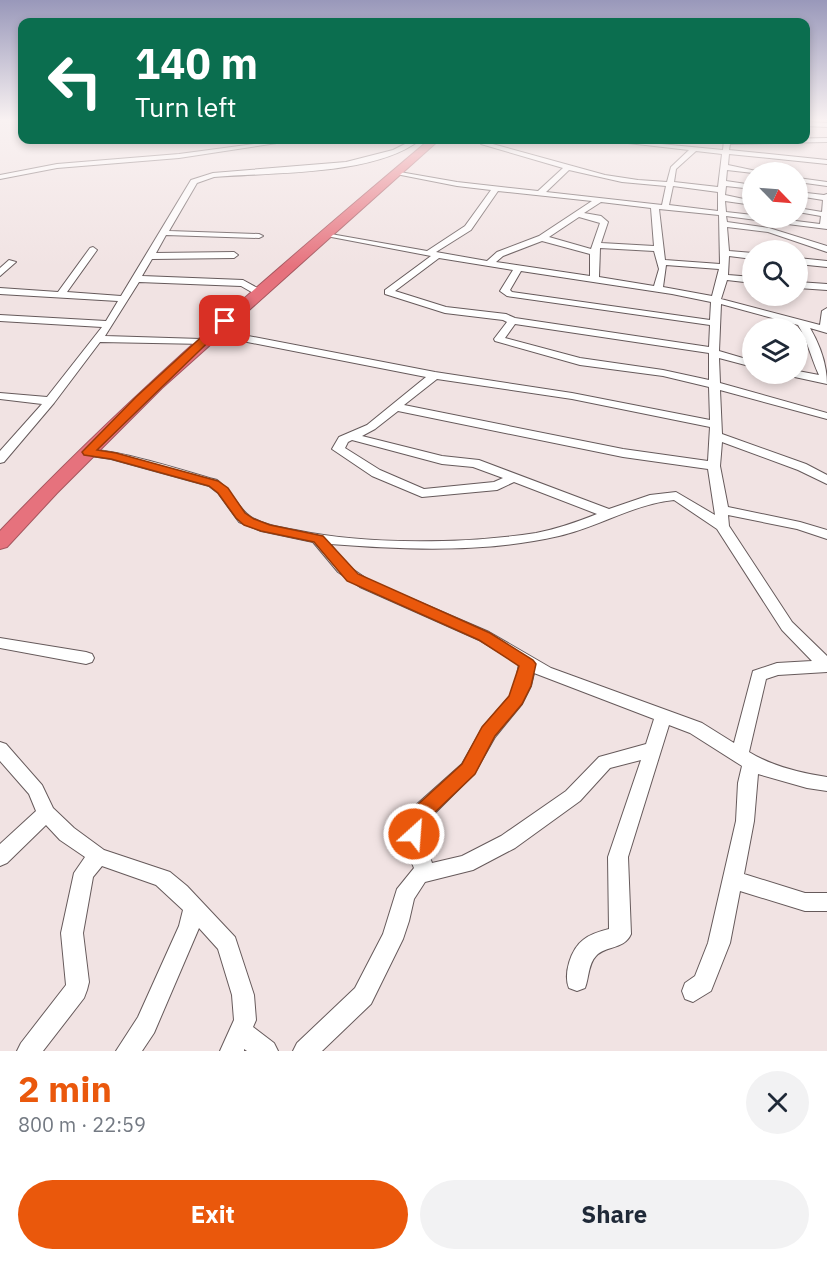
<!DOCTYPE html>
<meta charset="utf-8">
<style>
body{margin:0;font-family:"IBM Plex Sans",sans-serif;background:#f2f2f3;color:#1f2937;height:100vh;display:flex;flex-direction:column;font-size:22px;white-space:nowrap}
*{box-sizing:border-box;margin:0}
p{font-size:20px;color:#747a83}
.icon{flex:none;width:33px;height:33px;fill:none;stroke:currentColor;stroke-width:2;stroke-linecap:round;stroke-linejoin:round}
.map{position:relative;height:1051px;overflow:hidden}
.side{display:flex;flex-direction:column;background:#fff;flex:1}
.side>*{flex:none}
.banner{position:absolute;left:18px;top:18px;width:792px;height:126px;border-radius:12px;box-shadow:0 3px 9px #0003;background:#0b6e4f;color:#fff;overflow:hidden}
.needle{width:39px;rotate:115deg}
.tools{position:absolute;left:742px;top:162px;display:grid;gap:12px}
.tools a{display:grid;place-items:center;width:66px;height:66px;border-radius:50%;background:#fff;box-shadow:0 3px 9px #0003;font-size:30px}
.pin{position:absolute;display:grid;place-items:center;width:51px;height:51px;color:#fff;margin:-26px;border-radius:12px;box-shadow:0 3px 9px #0006}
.me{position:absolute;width:66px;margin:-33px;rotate:26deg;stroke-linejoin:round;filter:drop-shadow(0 0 4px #0008)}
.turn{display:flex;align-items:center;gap:21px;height:126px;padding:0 18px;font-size:27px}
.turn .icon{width:78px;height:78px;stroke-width:2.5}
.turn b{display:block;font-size:42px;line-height:51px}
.round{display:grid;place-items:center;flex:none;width:63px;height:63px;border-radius:32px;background:#f2f2f3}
.head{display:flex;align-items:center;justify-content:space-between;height:102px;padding:0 18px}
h1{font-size:36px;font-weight:700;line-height:45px;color:#ea580c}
.action{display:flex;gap:12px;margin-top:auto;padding:12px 18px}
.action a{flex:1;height:69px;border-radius:36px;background:#ea580c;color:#fff;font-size:24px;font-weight:700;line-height:69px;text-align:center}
.action a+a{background:#f2f2f3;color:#1f2937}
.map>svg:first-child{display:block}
</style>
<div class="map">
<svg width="827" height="1051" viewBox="0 0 827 1051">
<rect width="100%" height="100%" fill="#f1e3e3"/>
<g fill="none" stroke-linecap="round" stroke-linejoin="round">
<defs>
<g id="minor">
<polygon points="806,122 827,123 827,127 806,126"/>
<path d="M827,138V142L730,144L729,150L827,160V164L729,154L728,165L761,172L753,173L727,170L726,181L753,185V189L726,186L725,195L753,201V205L725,201L726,212L753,215V218H772L820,224L821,216L798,212V208L822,212L823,200L798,196V192L824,195L827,194V229L726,216L727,222L769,228L827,246V252L768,232L727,227L729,251L753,253V259L729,256L728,275L753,277V283L727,280L721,299L820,325L822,311L827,308V333L810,328C820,345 827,365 827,384L790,376L789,374H798V371L819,375C811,358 808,341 798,325L721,304L719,351L753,361V367L719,358L720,383L827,413V419L720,390L722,434L806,464L827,475V484L798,470L722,442L720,466L728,507L800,522L827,530V539L797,529L728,515L729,526L792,622L827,656V672L778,675L766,679L749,752C772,766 800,773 827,777V791L807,788L758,774L754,821L744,874L805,893H827V911H805L740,891L730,943L711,991L693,1002L685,999L682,991L685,983L695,976L708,943L736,821L738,783L742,766L690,733L669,725L628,857L631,934C624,950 606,945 596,956C588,964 589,978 585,988L577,991L569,988C563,974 571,949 583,940C590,934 601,931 609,929L608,857L641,760L610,768L580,801L515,848L473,870L425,882L414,899L409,921L403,939L371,1004L322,1051H293L297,1043L355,988L383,934L397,889L414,868C404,845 402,828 416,805L462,764L483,727L510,696L515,686L519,664L479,640L360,587L338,572L313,542L261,531L239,522L218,493L209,486L111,459L84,455L82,452C94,441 197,475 217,480C231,490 239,510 251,517C264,525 280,527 295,530C367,545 463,544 536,533C557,529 577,522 597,514L514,482L497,490L422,497L372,476L332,449L339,437L367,425L426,377L212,335L207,332L212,329L435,372L572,393L710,420L709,387L663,376L580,365L495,341L494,339L507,322L503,320L445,313L385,294V290L431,256L321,235L325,233L427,251L465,226L491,190L457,186L396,174L394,171L457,182L538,191L563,168L481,144L478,140L605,175L638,180L667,182L671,167L689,150L602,140H619L723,150L724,140ZM696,151L722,154L718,187L674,182L676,169ZM569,170L622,182L666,186L662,205L546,192ZM673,186L718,192V211L669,205ZM498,191L592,201L539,236L497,252L487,261L436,252L471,230ZM601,202L651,208L654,246L601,243L608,222L601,216L584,213ZM659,209L719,215L720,264L665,260ZM579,217L600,223L591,249L549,237ZM542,241L590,254V276L496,262L503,256ZM600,248L654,251L659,269L654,286L599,277ZM439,258L513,270L500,291L507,296L710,325L709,347L515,318L506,314L446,307L395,291ZM666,265L719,269L712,296L663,287ZM521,271L672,294L711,302L710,320L512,292L510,290ZM515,324L709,353V380L663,370L580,358L505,338ZM437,379L572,399L710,427L708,461L623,449L404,405ZM398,411L623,457L708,469L715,515L676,492L650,495L609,509L479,460L442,456L362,436L375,429ZM352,440L442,464L473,467L503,478L494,482L424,489L380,470L345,448L348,442ZM674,500L717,529L782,630L812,661L777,663L753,671L734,743L702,723L551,668L489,632L370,581L348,566L330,544C406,550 485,553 559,536C598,527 634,504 674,500ZM534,673L654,719L646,744L599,757L566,791L501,836L462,856L432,863L425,842L427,821L474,774L495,737L522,704L531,686Z"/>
<polygon points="283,140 296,140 179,158 57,168 0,179 0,175 57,164 179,154"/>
<path d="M413,140H420C373,176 273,172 214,177L197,183L169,231L259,234L263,236L259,238L166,235L156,253L234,252L238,255L234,258L152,259L142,276L243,280L261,290V294H255L241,286L139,282L105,336L201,339L205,340V344L100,342L54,403L4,462L0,463V451L42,404L0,399V393L47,397L102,327L0,321V315L106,321L118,301L0,294V288L58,292L90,248L93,247L97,250L67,292L121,296L191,180L213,173L346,162L393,150Z"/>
<polygon points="798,178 827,182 827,186 798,182"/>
<polygon points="798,258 827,261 827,267 798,264"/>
<polygon points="9,260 16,262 0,276 0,268"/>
<polygon points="798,282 827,284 827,290 798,288"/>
<polygon points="0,638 86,652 92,654 94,658 92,662 86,664 0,648"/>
<polygon points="0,742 6,744 42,785 53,808 74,828 104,850 170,872 187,886 235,937 254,995 256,1020 253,1027 274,1043 278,1051 247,1051 244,1049 244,1051 220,1051 234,1020 232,995 218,949 199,928 154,1033 142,1051 116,1051 138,1017 179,926 183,910 156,885 102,866 93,877 83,933 89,982 87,990 84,998 43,1051 17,1051 21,1043 66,985 61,933 74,873 85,857 60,840 46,825 7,863 0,866 0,844 36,811 29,794 0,761"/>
</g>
<path id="highway" d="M429,140H439L162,388L57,493L7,547L0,549V531C134,390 281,265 429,140Z"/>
</defs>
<use href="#minor" stroke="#665a5b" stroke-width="2"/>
<use href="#highway" stroke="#a5575f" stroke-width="2"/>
<use href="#minor" fill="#fff" fill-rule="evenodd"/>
<use href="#highway" fill="#e6727d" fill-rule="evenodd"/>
</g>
<linearGradient id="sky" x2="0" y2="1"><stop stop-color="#9998ba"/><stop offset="0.45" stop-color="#f9f2f2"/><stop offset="1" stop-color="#f9f2f2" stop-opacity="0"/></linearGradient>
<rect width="827" height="267" fill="url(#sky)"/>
<polygon fill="#ea580c" stroke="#983908" stroke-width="1.5" points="221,319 230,321 97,450 116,453 218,481 228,488 245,513 254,519 270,525 323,536 358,574 490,633 533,660 536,664 531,686 522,704 495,736 475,774 429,818 421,840 414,842 407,840 404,834 414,808 462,764 482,727 509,696 519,666 479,640 347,581 314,542 261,531 244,525 236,518 218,493 209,486 111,459 84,455 82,452 136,397"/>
</svg>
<div class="tools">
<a><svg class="needle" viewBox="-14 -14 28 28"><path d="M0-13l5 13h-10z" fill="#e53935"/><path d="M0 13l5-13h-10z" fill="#747a83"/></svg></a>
<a><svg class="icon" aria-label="search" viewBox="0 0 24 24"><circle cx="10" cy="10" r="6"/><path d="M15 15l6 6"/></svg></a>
<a><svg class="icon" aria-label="layers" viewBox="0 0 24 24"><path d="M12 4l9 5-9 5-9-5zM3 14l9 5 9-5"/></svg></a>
</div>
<div class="pin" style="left:225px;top:321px;background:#d93025"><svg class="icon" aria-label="arrive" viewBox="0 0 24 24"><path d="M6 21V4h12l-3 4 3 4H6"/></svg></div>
<svg class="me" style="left:414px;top:834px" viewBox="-20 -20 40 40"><circle r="17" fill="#ea580c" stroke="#fff" stroke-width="3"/><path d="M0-11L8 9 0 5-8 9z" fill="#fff"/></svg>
<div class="banner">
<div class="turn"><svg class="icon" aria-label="left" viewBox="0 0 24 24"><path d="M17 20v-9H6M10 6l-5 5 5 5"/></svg><div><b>140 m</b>Turn left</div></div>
</div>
</div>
<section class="side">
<div class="head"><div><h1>2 min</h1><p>800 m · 22:59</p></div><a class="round"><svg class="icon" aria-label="close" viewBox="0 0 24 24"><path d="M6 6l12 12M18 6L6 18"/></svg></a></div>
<div class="action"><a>Exit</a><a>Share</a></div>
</section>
